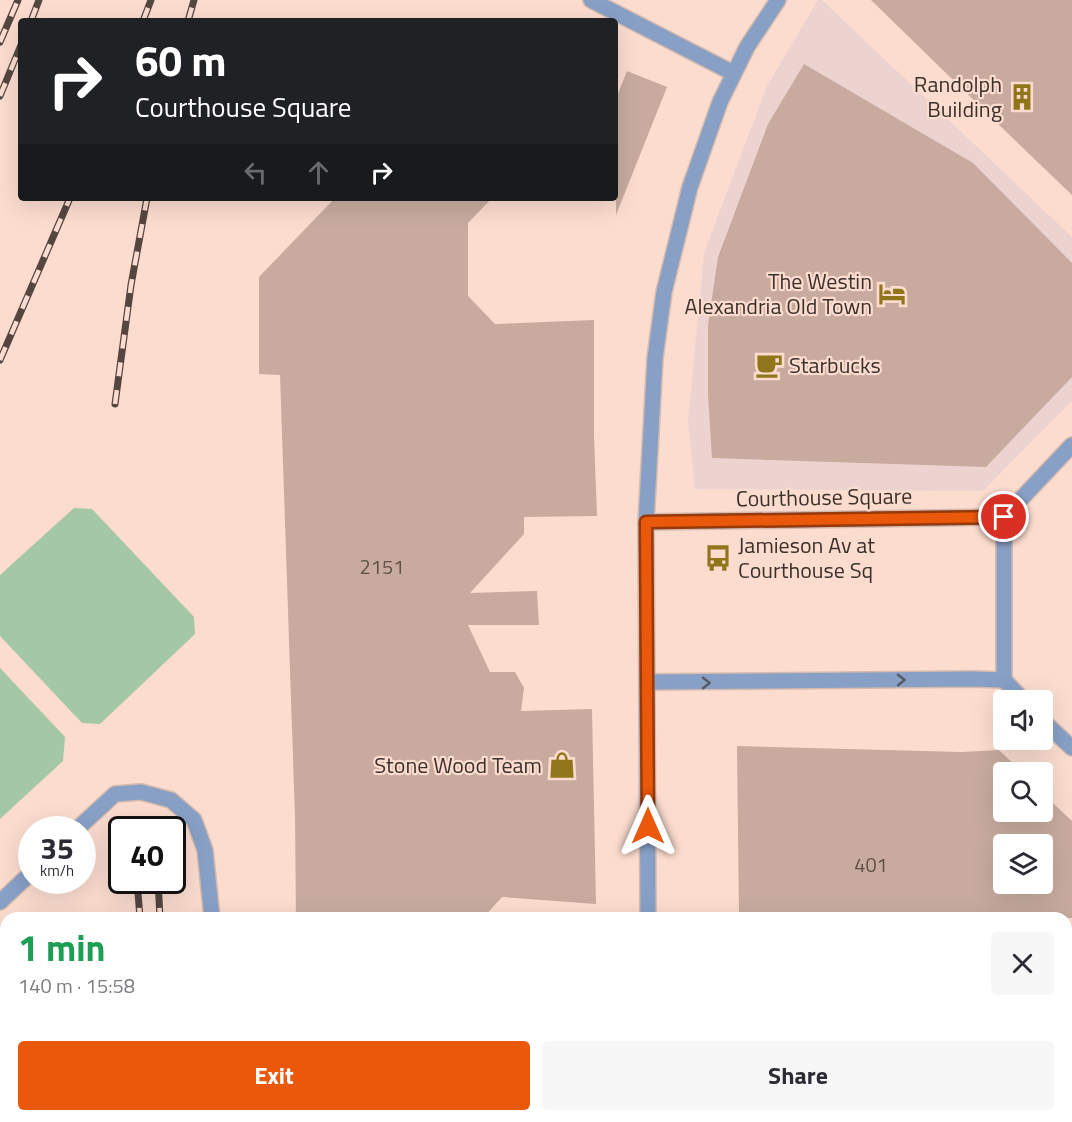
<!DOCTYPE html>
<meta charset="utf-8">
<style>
body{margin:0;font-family:"Titillium Web",sans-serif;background:#f7f7f7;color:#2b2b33;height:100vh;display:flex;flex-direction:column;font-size:22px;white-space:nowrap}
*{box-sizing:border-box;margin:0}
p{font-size:20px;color:#7c7c81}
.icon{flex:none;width:33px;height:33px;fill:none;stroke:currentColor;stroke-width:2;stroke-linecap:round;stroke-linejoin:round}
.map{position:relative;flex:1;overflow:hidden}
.details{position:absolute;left:0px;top:912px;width:1072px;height:210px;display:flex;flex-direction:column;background:#fff;border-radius:18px 18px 0 0;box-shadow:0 6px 24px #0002}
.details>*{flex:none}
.top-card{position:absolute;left:18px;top:18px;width:600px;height:183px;border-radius:6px;box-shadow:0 6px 24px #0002;background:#202124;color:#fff;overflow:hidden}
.tools{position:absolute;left:993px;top:690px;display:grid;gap:12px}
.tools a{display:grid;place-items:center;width:60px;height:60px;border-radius:6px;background:#fff;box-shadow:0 6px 24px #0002;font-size:30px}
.speed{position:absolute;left:18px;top:816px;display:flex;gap:12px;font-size:30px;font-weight:700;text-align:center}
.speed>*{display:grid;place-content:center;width:78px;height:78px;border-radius:50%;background:#fff;box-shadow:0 6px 24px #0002;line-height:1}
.speed small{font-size:15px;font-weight:400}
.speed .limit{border:3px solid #111;border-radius:9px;background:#fff;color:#111}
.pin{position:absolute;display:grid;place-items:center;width:51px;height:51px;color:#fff;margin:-26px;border:3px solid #fff;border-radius:50%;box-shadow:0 2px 6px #0007}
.me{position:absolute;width:66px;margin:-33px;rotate:0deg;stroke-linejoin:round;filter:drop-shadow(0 0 4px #0008)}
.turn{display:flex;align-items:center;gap:21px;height:126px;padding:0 18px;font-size:27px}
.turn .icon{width:78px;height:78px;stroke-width:2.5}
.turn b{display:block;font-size:42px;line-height:51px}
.lanes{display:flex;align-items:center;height:57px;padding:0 18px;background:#0003;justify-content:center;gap:30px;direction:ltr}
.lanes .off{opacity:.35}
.round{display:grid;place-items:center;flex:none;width:63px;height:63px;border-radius:6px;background:#f7f7f7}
.overview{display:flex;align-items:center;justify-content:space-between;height:102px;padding:0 18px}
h1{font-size:36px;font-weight:700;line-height:45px;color:#1e9e55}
.cta{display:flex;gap:12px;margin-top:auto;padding:12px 18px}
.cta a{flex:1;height:69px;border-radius:6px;background:#ea580c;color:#fff;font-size:24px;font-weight:700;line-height:69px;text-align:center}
.cta a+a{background:#f7f7f7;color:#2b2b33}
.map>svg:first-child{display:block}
</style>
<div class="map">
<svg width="1072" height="1122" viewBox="0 0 1072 1122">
<rect width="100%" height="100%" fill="#fbdccf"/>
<polygon fill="#edd3d0" points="818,0 822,0 1072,237 1072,401 983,491 695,489 688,421 704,253 767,86"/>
<g fill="#a4c8a5">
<polygon points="74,508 92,509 194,617 195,634 100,724 82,723 0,636 0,575"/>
<polygon points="0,668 65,737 63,761 0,819"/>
</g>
<g fill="#c8ab9e" fill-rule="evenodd">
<polygon points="871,0 1072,0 1072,195 1025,150"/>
<polygon points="804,64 973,163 1072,263 1072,377 986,467 712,458 708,395 708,325 718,257 768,124"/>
<polygon points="627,71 667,87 616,215 615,101"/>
<polygon points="335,198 492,198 468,223 468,296 495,324 594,320 594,437 597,516 524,517 524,534 470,593 537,591 539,625 468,625 490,672 515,672 524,688 521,711 592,709 596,904 502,897 483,918 296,918 295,817 280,375 259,374 259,277"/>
<path d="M737,746L961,752L999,750L1022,772H1004V812H1042V793L1072,821V918H739ZM1004,844H1042V884H1004Z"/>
</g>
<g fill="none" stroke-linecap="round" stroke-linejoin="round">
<defs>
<g id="minor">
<polyline points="591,0 733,73"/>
<polyline points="646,522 1004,517"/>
<polyline points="1004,680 1004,517 1072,445"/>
<polyline points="1004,680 1023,700"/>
<polyline points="647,682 972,679 1004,680"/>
<polyline points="1042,720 1072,748"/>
<polyline points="76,830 115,794 141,792 171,800 194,820 205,850 212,918"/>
<polyline points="0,902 32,872"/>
<polyline points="290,1116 299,1122"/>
</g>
<g id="tertiary">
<polyline points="648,918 646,522 655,358 664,292 690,187 720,102 747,47 778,0"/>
<polyline points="651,1122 651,1116"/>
</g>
</defs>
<use href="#minor" stroke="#d5baae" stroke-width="18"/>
<use href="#tertiary" stroke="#d5baae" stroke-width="18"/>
<use href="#minor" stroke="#88a0c6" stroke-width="15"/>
<use href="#tertiary" stroke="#88a0c6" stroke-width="15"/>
<defs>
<g id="rail">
<polyline points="31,21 39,0"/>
<polyline points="143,21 151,0"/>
<polyline points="188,21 194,0"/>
<polyline points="0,42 18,0"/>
<polyline points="0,96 21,45"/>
<polyline points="0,360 70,198"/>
<polyline points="115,404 131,285 147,198"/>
<polyline points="137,880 140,918"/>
<polyline points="158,880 160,918"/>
<polyline points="156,1116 157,1122"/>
<polyline points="180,1116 181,1122"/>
</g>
</defs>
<use href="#rail" stroke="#554640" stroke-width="7"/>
<use href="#rail" stroke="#fbdccf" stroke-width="4.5" stroke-dasharray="14" stroke-linecap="butt"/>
</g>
<defs><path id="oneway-chevron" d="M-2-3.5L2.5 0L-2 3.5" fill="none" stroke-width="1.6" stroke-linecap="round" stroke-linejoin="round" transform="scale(1.5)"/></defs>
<g stroke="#575862">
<use href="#oneway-chevron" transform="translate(901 680) rotate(-1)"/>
<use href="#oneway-chevron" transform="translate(706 683)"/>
</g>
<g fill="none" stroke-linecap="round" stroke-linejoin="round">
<defs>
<polyline id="route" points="648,826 646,522 1004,517"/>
</defs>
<use href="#route" stroke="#983908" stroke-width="15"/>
<use href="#route" stroke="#ea580c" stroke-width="10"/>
</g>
<defs>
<symbol id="building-bare" viewBox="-9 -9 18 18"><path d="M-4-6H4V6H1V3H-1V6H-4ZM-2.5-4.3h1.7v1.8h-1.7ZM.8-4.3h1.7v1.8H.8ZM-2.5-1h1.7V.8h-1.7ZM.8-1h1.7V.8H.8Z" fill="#91751b" stroke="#fbdccf" stroke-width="2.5" paint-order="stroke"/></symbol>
<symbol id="hotel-bare" viewBox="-9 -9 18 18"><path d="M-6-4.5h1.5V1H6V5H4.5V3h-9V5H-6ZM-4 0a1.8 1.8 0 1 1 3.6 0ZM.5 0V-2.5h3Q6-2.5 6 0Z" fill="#91751b" stroke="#fbdccf" stroke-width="2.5" paint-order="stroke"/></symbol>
<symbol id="cafe-bare" viewBox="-9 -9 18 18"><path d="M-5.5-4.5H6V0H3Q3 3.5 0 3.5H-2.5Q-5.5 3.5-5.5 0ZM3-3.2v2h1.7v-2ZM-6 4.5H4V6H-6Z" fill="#91751b" stroke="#fbdccf" stroke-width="2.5" paint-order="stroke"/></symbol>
<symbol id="bus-bare" viewBox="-9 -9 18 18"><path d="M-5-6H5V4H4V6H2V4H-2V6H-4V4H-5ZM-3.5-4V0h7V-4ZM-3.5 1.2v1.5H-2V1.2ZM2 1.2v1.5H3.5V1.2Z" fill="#91751b" stroke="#fbdccf" stroke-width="2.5" paint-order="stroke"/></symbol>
<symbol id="shop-bare" viewBox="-9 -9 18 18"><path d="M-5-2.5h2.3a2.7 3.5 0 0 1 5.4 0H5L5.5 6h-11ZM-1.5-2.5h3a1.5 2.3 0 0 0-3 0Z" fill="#91751b" stroke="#fbdccf" stroke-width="2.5" paint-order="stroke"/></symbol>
</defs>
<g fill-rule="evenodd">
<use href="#building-bare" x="1003" y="78" width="38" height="38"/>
<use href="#hotel-bare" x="873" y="275" width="38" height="38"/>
<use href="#cafe-bare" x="750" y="346" width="38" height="38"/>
<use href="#bus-bare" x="699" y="539" width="38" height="38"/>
<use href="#shop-bare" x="543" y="746" width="38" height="38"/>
</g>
<g text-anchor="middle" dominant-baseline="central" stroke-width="4.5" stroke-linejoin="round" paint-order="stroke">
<g font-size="20" fill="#605048">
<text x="382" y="566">2151</text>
<text x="871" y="864">401</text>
</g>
<g font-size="22" fill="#3d312c" stroke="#fbdccf" text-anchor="end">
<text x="1002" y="84">Randolph<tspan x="1002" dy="25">Building</tspan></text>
<text x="872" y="281">The Westin<tspan x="872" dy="25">Alexandria Old Town</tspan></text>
<text x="789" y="365" text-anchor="start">Starbucks</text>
<text x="738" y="545" text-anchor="start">Jamieson Av at<tspan x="738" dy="25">Courthouse Sq</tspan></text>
<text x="542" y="765">Stone Wood Team</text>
</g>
<g font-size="22" fill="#3d312c" stroke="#fbdccf">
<text transform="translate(824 497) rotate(-1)">Courthouse Square</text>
</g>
</g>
</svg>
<div class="tools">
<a><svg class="icon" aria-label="sound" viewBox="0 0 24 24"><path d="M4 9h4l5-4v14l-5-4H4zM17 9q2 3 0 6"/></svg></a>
<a><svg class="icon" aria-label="search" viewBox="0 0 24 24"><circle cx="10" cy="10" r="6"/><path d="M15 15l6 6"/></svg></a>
<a><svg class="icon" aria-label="layers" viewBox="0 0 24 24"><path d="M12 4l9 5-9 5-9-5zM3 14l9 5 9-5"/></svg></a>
</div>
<div class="speed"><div>35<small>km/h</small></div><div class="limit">40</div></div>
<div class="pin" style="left:1004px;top:517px;background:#d93025"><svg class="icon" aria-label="arrive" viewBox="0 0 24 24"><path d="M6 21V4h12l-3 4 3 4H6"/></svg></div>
<svg class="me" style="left:648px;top:826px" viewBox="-20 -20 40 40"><path d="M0-17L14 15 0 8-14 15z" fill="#ea580c" stroke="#fff" stroke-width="4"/></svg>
<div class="top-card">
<div class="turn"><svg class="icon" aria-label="right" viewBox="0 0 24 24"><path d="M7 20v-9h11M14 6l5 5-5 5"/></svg><div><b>60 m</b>Courthouse Square</div></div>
<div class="lanes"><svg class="icon off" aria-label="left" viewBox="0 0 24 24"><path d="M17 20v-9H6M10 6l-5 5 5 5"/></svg><svg class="icon off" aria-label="ahead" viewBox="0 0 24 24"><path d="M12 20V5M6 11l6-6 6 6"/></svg><svg class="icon" aria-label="right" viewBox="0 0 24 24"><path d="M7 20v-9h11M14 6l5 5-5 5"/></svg></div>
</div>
<section class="details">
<div class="overview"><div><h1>1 min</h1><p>140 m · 15:58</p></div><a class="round"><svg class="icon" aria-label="close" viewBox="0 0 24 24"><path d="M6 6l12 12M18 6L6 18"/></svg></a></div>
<div class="cta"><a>Exit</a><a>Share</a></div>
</section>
</div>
